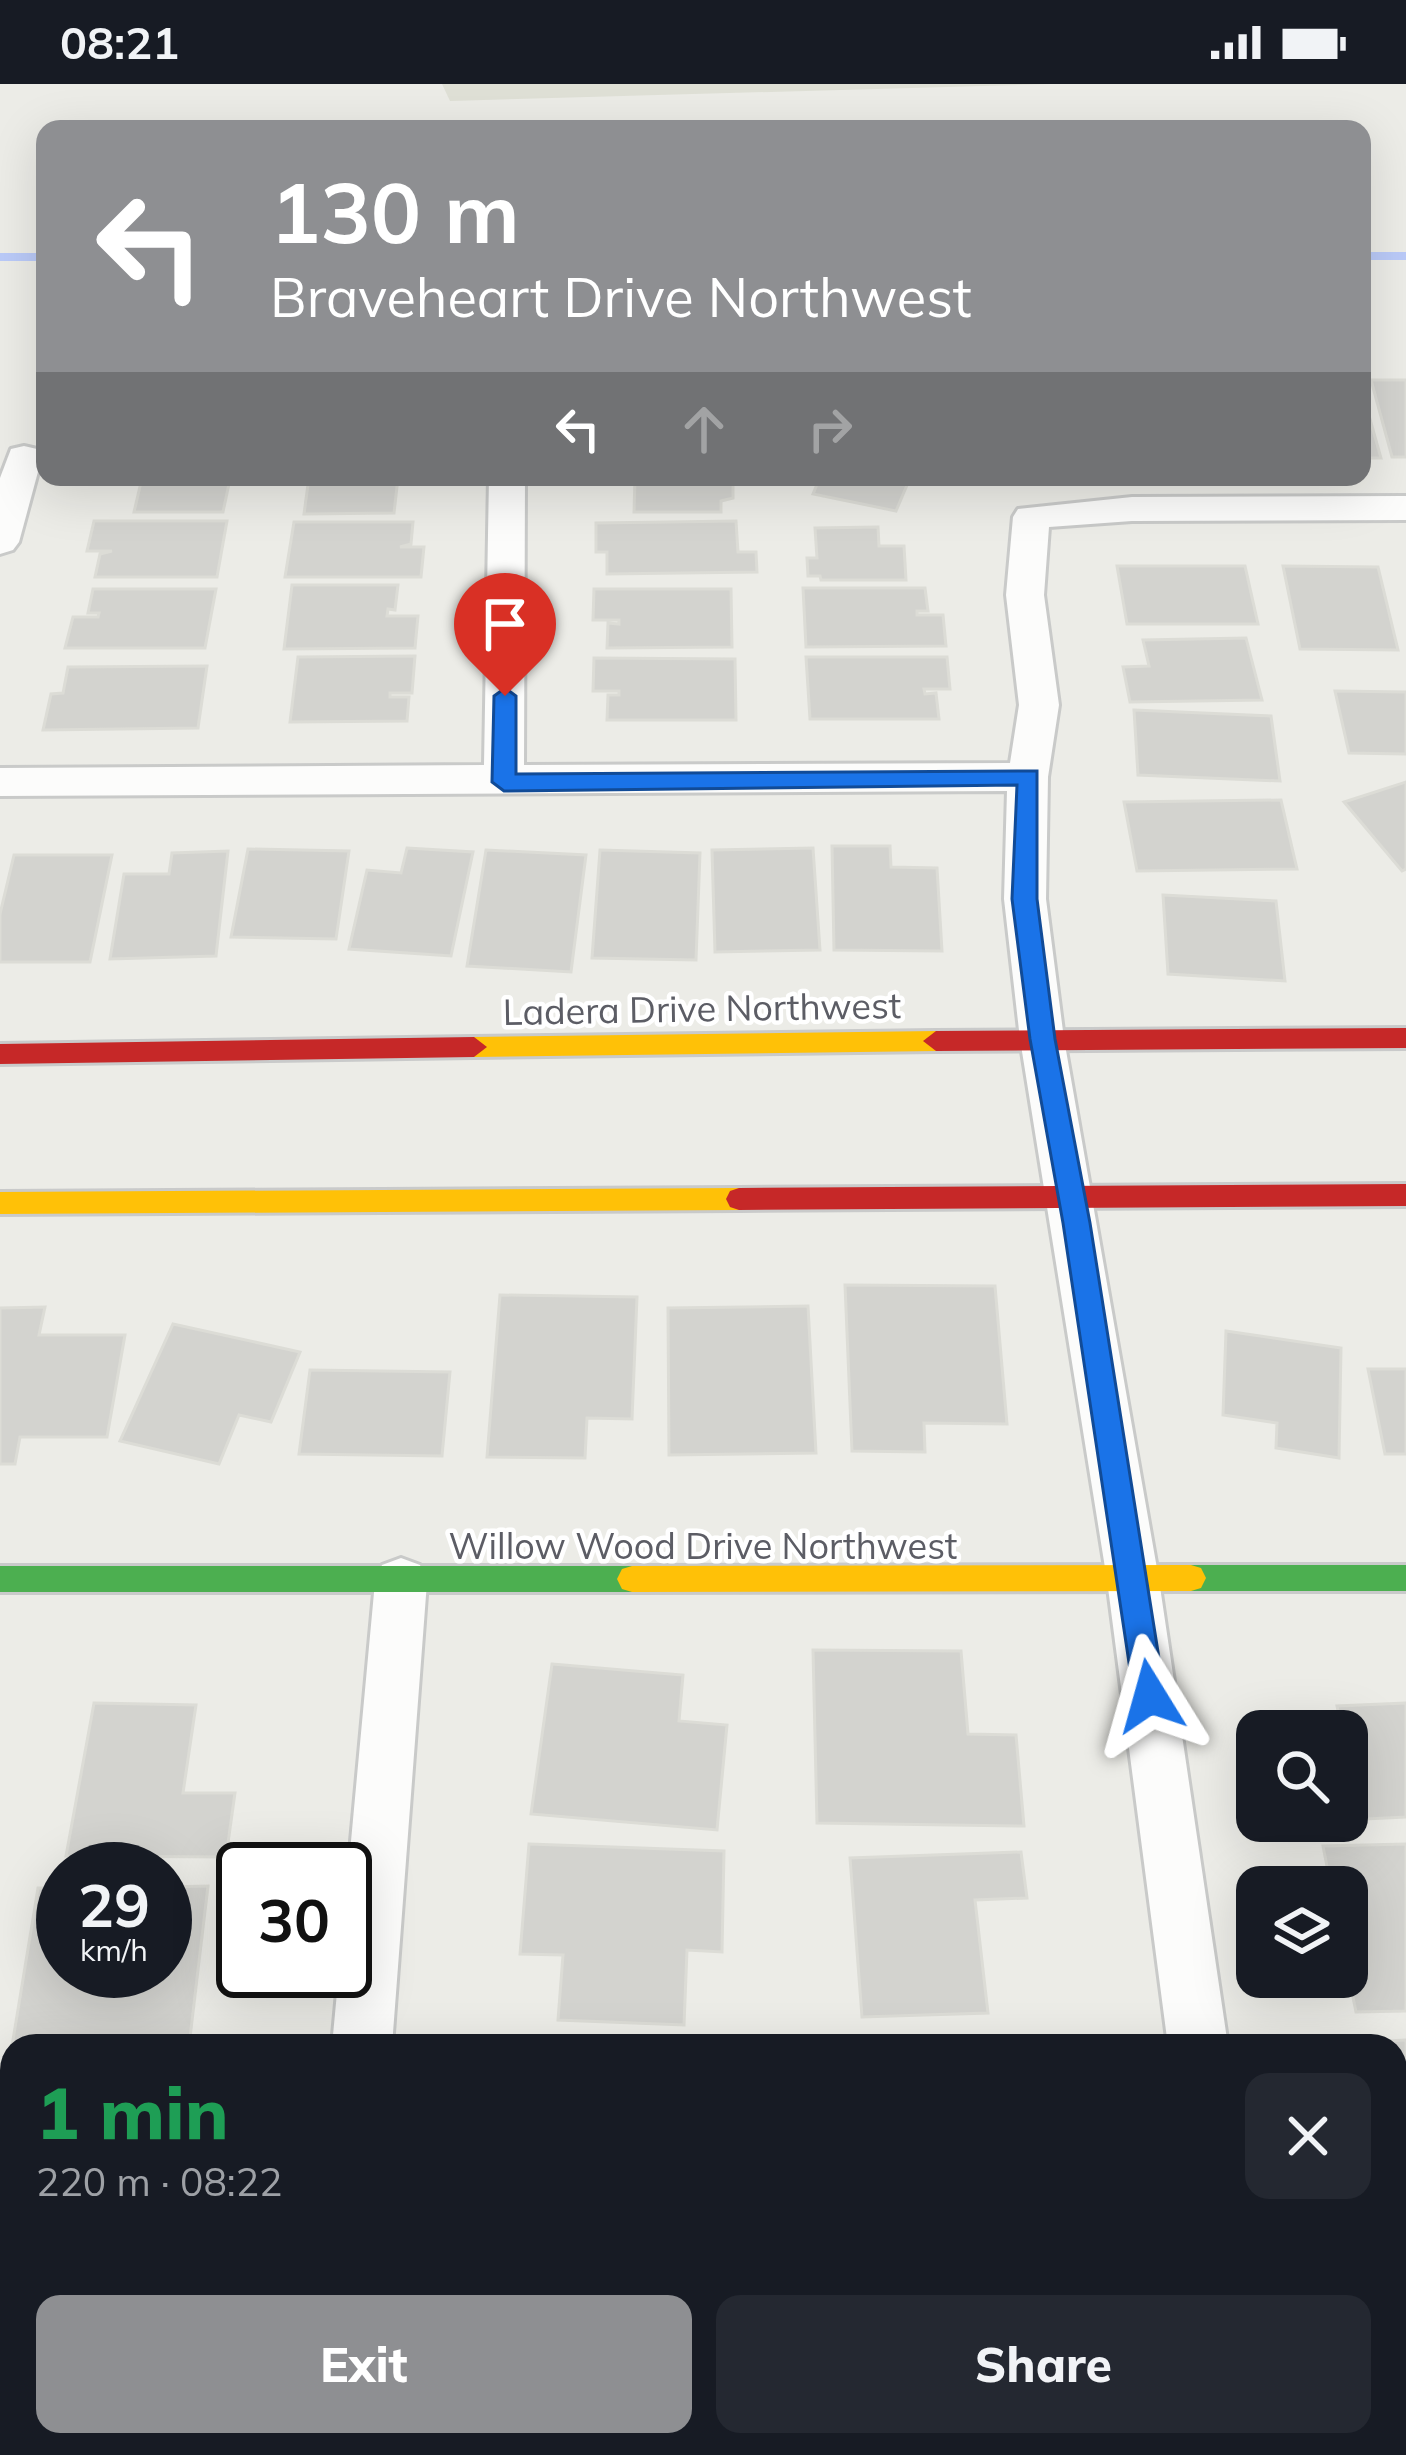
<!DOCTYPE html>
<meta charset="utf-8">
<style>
body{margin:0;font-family:Mulish,sans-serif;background:#242831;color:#f1f3f6;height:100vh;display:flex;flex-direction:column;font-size:45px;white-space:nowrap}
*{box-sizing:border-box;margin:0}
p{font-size:39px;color:#9ea1a6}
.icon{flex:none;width:66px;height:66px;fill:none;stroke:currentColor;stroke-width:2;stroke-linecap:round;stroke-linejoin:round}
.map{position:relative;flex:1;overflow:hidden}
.drawer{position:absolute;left:0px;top:1950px;width:1407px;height:423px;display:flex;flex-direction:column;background:#171b24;border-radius:36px 36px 0 0;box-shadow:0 12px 48px #0002}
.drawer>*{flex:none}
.banner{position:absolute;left:36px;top:36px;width:1335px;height:366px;border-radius:24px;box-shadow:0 12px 48px #0002;background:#8e8f92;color:#fff;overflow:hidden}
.fabs{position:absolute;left:1236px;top:1626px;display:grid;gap:24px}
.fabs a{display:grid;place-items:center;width:132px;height:132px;border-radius:24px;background:#171b24;box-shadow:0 12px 48px #0002;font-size:60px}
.speed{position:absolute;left:36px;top:1758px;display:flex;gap:24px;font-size:60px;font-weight:700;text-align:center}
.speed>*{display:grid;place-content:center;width:156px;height:156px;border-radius:50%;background:#171b24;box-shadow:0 12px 48px #0002;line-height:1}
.speed small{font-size:30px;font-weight:400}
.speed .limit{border:6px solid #111;border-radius:18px;background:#fff;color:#111}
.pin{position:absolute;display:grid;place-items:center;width:102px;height:102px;color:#fff;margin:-123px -51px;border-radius:50% 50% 50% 0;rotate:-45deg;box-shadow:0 0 12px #0007}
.pin .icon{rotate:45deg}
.me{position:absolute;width:132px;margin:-66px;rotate:352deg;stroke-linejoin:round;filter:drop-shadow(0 0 9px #0008)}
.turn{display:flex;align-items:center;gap:42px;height:252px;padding:0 36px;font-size:54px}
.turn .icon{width:156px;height:156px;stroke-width:2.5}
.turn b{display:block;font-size:84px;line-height:102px}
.lanes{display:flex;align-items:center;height:114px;padding:0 36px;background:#0003;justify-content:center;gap:60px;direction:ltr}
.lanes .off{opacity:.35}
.round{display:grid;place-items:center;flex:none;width:126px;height:126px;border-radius:24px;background:#242831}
.overview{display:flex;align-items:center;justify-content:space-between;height:204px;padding:0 36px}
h1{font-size:72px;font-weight:800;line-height:90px;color:#1e9e55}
.button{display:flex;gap:24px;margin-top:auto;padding:24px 36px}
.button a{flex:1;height:138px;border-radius:24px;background:#8e8f92;color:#fff;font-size:48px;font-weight:800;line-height:138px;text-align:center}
.button a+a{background:#242831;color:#f1f3f6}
.status{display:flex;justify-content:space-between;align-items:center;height:84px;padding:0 60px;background:#171b24;direction:ltr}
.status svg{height:33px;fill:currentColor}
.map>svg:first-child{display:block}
</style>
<div class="status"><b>08:21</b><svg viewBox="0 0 49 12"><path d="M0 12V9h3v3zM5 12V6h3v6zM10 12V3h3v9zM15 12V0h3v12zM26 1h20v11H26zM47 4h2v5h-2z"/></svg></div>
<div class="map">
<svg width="1406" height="2371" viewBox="0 0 1406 2371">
<rect width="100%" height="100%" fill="#ecece7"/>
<polygon fill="#dfe0d6" points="442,0 1050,0 450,17"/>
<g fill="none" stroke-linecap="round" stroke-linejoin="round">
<g fill="#bacaf8" fill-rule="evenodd">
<rect x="1362" y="168" width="44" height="8"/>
<rect x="0" y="169" width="45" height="8"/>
</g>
</g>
<g fill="#d3d3cf" stroke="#dcdcd6" stroke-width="3">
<polygon points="1371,296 1406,296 1406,373 1392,373"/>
<polygon points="1362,307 1381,374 1362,374"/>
<polygon points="309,393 398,394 394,429 304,430"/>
<polygon points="733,393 733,414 721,417 721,428 634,428 635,394"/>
<polygon points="804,393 903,393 910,394 896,427 813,410 818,398"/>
<polygon points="142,394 230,395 223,428 134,428"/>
<polygon points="94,437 227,437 217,493 95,493 100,470 112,467 87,467"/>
<polygon points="736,437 738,468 756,468 757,488 607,490 607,468 596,468 596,439"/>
<polygon points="294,438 413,438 411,460 400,463 424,463 421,493 285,493"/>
<polygon points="878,443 879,462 904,462 906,496 821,496 820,492 808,492 807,474 817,474 815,444"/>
<polygon points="1117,482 1245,482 1258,540 1127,540"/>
<polygon points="1283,482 1378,483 1398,566 1300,565"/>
<polygon points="292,501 398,501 395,526 388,525 387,532 418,532 415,564 284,565"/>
<polygon points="803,504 925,504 928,527 917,527 917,531 943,531 946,562 806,563"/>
<polygon points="93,505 216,505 205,564 65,564 73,533 98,533 99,529 88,529"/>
<polygon points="594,505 731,505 732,563 607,564 608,539 619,540 619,536 593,536"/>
<polygon points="1246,554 1262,616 1130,618 1123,583 1149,582 1143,556"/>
<polygon points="415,572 412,609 390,609 390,613 409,613 407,637 290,638 298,573"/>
<polygon points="806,573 947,573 950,605 924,605 925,610 936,609 939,635 810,635"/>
<polygon points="594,574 735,575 736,636 607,636 608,611 619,611 619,607 593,607"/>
<polygon points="207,582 198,644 43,646 51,610 63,609 68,583"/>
<polygon points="1335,607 1406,608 1406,670 1349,669"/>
<polygon points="1134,626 1271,632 1280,697 1138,691"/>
<polygon points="1406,698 1406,785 1402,787 1344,718"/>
<polygon points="1281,716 1297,785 1137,787 1124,718"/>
<polygon points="832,762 890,762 891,783 937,784 942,867 834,866"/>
<polygon points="407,764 473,768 451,872 349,865 367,786 401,789"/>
<polygon points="813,764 820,866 715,868 712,766"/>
<polygon points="248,765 349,767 336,855 231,853"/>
<polygon points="486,766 586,771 571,888 467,882"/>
<polygon points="600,766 700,769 696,876 592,874"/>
<polygon points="228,767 216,872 110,875 124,790 169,790 172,769"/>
<polygon points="14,771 112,771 90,878 0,878 0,830"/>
<polygon points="1163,811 1276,817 1285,897 1168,890"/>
<polygon points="845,1201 995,1202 1007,1340 924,1339 925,1368 852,1367"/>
<polygon points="500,1211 637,1213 632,1335 587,1334 585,1374 487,1373"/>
<polygon points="808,1222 816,1369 669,1371 668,1224"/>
<polygon points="45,1223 39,1251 125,1251 107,1353 20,1353 15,1380 0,1380 0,1224"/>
<polygon points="173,1240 300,1268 271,1338 239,1331 219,1380 120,1357"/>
<polygon points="1226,1247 1341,1264 1339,1374 1276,1364 1277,1339 1223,1331"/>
<polygon points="1368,1285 1406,1285 1406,1370 1385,1370"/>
<polygon points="310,1286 450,1288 442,1372 299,1370"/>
<polygon points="813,1566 961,1567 968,1650 1016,1651 1024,1742 817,1739"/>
<polygon points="552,1580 683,1591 679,1637 727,1641 717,1746 531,1730"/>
<polygon points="94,1619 196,1621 183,1709 235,1709 226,1773 66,1772"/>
<polygon points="1406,1619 1406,1733 1347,1736 1347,1647 1342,1647 1337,1622"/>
<polygon points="529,1760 724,1767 722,1868 687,1866 684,1941 558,1936 563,1871 520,1870"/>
<polygon points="1406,1760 1406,1927 1356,1928 1347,1884 1347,1803 1331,1803 1323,1762"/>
<polygon points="1021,1768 1027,1814 975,1816 988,1929 862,1933 850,1774"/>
<polygon points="208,1802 189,1962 12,1962 38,1804 63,1804 63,1887 165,1887 165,1803"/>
<polygon points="1406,1956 1406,2137 1395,2138 1395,1962 1352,1959"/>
<polygon points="8,2033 12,2033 12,2229 0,2227 0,2060"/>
<rect x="1395" y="2173" width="11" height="69"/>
<polygon points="861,2361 1053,2361 1054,2371 862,2371"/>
</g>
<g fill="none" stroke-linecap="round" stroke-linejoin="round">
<defs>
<g id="street">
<polygon points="24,362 37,365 42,373 19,458 13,466 0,470 0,394 11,365"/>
<polygon points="489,393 525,393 524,681 1010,679 1019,621 1006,511 1013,433 1018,425 1132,413 1406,412 1406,436 1132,437 1049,443 1044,511 1059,621 1048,693 1046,815 1064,955 1159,1496 1228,1962 1168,1962 1107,1496 1020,955 1004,815 1007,707 0,712 0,684 484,681"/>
<polygon points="401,1474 420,1481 427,1498 392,1962 332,1962 339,1887 345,1887 345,1822 375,1498 382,1481"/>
<polygon points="212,2361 278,2361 274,2371 208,2371"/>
<polygon points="1221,2361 1287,2361 1288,2371 1222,2371"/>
</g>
<g id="fast">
<polygon points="1191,1481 1406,1481 1406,1507 1191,1507 1181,1504 1176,1494 1181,1484"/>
<polygon points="0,1482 632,1482 642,1485 647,1495 642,1505 632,1508 0,1508"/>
</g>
<g id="slow">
<polygon points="936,947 949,957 936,967 474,973 461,963 474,953"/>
<polygon points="739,1104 748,1107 752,1115 748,1123 739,1126 0,1130 0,1108"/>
<polygon points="1191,1481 1201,1484 1206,1494 1201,1504 1191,1507 632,1508 622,1505 617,1495 622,1485 632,1482"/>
</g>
<g id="jam">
<polygon points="1406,944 1406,964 936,967 923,957 936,947"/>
<polygon points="474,953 487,963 474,973 0,980 0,960"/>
<polygon points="1406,1100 1406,1122 739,1126 730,1123 726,1115 730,1107 739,1104"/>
</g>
</defs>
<use href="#street" stroke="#c9cac9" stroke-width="6"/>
<use href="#fast" stroke="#c9caca" stroke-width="6"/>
<use href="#slow" stroke="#c9caca" stroke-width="6"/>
<use href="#jam" stroke="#c9caca" stroke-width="6"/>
<use href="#street" fill="#fcfcfb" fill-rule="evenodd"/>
<use href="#fast" fill="#4caf50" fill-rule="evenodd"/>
<use href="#slow" fill="#ffc107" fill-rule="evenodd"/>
<use href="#jam" fill="#c62828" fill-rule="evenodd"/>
</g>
<polygon fill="#1a73e8" stroke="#114b97" stroke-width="3" points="505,604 516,612 516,690 1037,687 1037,815 1055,955 1090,1139 1165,1612 1161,1623 1150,1627 1139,1623 1134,1612 1063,1139 1030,955 1012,815 1017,701 504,707 492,698 494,612"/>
<g text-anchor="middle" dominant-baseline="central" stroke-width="9" stroke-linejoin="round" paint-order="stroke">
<g font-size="36" fill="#5c5d65" stroke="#fff">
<text transform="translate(702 924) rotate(-1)">Ladera Drive Northwest</text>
<text x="703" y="1461">Willow Wood Drive Northwest</text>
</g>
</g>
</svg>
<div class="fabs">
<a><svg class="icon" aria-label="search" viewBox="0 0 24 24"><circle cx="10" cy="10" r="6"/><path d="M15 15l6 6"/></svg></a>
<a><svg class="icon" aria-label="layers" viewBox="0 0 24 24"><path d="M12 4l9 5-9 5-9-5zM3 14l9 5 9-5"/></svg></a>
</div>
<div class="speed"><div>29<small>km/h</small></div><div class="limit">30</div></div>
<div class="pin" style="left:505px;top:612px;background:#d93025"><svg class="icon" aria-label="arrive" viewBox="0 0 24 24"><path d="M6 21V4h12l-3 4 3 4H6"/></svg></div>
<svg class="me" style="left:1150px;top:1612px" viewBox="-20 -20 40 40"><path d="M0-17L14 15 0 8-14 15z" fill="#1a73e8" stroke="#fff" stroke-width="4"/></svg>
<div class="banner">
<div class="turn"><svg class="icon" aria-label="left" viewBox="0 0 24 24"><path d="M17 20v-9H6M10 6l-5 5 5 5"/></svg><div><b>130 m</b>Braveheart Drive Northwest</div></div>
<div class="lanes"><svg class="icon" aria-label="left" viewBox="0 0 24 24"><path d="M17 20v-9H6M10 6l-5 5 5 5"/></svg><svg class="icon off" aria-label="ahead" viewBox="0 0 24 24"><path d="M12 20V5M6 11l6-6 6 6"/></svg><svg class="icon off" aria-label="right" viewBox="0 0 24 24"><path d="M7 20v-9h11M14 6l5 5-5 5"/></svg></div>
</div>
<section class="drawer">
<div class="overview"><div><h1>1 min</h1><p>220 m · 08:22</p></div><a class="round"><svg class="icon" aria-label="close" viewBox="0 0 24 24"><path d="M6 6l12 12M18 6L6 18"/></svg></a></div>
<div class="button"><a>Exit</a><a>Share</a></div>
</section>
</div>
